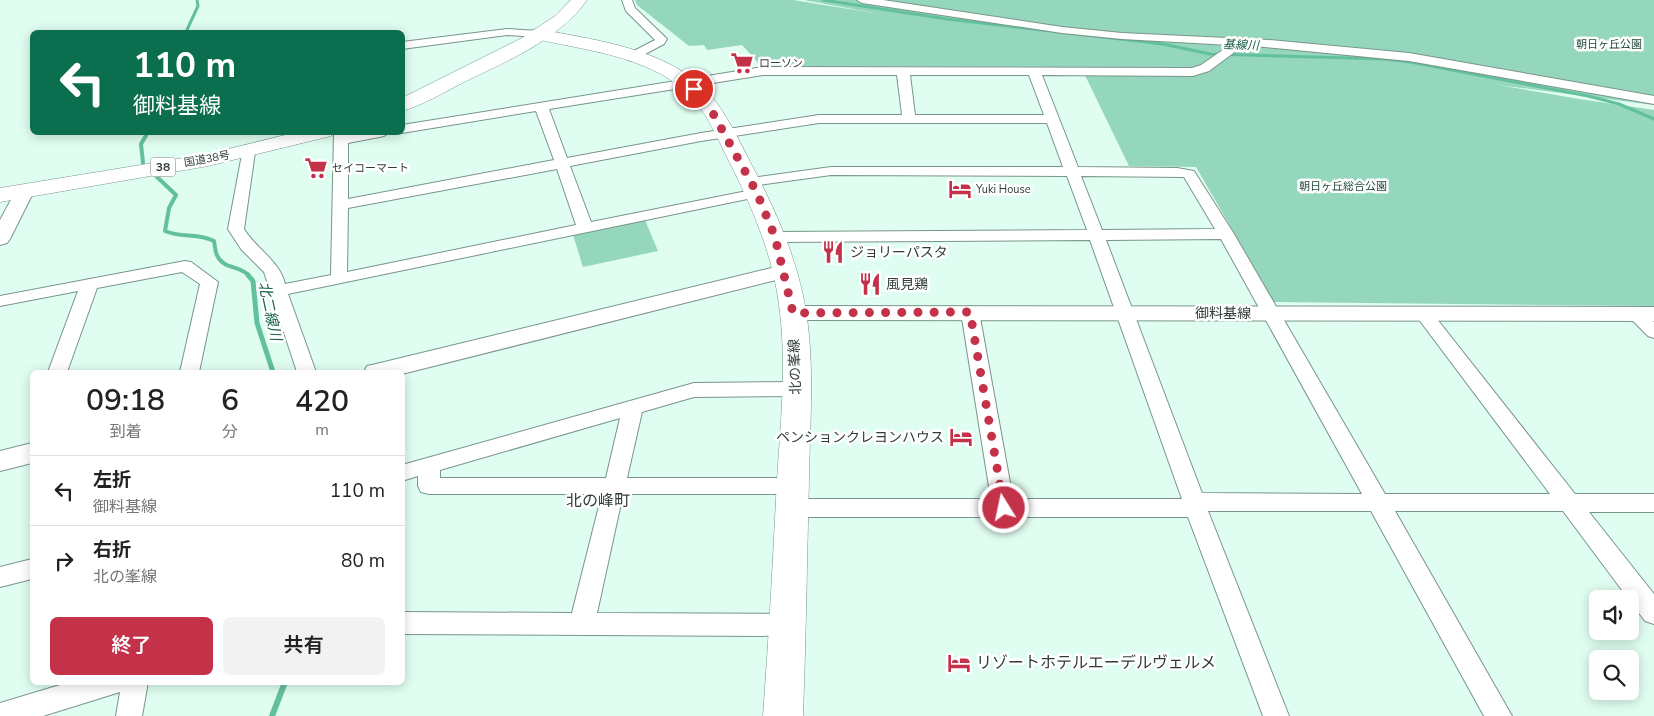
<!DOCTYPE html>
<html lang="ja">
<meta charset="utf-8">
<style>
body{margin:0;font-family:"Nunito Sans","Noto Sans JP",sans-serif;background:#f2f2f2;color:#222;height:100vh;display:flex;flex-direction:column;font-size:19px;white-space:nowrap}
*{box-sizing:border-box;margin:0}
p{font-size:16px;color:#767676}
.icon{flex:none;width:28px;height:28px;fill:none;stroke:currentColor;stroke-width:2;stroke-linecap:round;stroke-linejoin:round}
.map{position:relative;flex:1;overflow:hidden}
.sheet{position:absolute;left:30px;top:370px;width:375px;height:315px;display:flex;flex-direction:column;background:#fff;border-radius:8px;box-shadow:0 2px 12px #0003}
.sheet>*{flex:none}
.banner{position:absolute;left:30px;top:30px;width:375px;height:105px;border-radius:8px;box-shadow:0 2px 12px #0003;background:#0b6e4f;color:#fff;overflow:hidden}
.controls{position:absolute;left:1589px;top:590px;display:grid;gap:10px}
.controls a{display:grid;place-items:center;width:50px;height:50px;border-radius:8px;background:#fff;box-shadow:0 2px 12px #0003;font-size:25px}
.pin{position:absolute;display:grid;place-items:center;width:42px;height:42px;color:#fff;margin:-21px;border:2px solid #fff;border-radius:50%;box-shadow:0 1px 5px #0007}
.me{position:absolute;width:55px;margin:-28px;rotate:350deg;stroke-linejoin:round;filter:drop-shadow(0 0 4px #0008)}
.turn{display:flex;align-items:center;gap:18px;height:105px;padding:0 20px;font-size:22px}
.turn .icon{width:65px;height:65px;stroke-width:2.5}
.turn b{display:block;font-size:35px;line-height:42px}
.eta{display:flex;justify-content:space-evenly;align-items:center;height:85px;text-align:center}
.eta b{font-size:30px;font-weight:600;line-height:35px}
.primary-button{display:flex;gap:10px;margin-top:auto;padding:10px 20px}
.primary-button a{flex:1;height:58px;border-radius:8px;background:#c33249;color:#fff;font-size:20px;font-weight:600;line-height:58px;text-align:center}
.primary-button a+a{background:#f2f2f2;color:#222}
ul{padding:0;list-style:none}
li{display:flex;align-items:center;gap:15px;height:70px;padding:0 20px;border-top:1px solid #e0e0e0}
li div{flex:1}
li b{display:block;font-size:19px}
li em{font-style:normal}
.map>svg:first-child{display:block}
</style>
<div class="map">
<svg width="1654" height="716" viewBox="0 0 1654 716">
<rect width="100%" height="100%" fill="#dffdf0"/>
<g fill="#95d7bc">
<polygon points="635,0 793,0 874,13 804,0 1654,0 1654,105 1498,85 1579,99 1654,110 1654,306 1274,302 1196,167 1129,166 1081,67 761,66 742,45 707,50 704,45 689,46 637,5"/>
<polygon points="645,220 658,251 583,267 573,235"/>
</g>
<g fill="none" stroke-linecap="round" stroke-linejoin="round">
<g stroke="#63c09d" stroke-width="3">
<polyline points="823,0 947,19 1163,44 1210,54 1384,59 1410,62 1588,96 1619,104 1654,119"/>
<polyline points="186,32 198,6 197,0"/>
</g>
<g stroke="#63c09d" stroke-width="4">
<polyline points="143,163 141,144 148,132"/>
<path d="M156,176L176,195L169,208L165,231C181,238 199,233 214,241C215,246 215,253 218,257C224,269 242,266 249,276"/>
</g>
<polyline stroke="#63c09d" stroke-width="5" points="248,275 253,281 257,323 273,372"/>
<polyline stroke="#63c09d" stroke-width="6" points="272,716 285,682"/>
<defs>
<g id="minor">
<polygon points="622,0 632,0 635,8 667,39 664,44 632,61 628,60 626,57 628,54 655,40 626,11"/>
<path d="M857,0H883L1062,27L1122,33L1269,40L1409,53L1654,96V104L1409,61L1244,45L1209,71L1193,76L1042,75L1078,167L1177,168L1194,171L1234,234L1385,494H1550L1417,317L1414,313L1417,309L1423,307L1429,309L1575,494H1654V512H1589L1654,594V624L1645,621L1563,511H1395L1512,716H1484L1371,511H1208L1289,716H1263L1188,517H792L784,514L781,508L784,502L792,499H991L961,312L964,308L970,306L976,308L979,312L1013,499H1182L1090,240L775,242L769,240L767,237L769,234L775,232L1087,230L1067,176L831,175L751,186L746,185L744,182L746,179L751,178L831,167H1063L1047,123H819L701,141L570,166L591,222L757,189L762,190L764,193L762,196L757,197L288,294L316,372H297L264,272L241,249L228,229L243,149L248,148L255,152L244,229C256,249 280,261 285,284L331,275L334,132H348V135L359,132H390L384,136L348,143V199L554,160L536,111L402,133L400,132H402V125L763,67L1192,68L1201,65L1230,45L1122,39L1062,33L862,3ZM763,75H897L902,115H819L701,133L567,158L549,109ZM910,75H1029L1044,115H915ZM557,169L576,225L347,272L348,208ZM1081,176L1184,177L1215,229L1102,230ZM1221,239L1362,494L1202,493L1106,240Z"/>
<polygon points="507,29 538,31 544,34 538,37 507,35 402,49 402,42"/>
<polygon points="185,261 191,262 218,282 199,372 180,372 200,284 182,272 97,288 67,372 48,372 78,291 0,306 0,296"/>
<polygon points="1635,308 1641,310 1654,322 1654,338 1648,336 1626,314 1629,310"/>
<path d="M797,382L804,384L807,389L804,394L797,396L694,397L642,412L627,478H793L801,480L804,486L801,492L793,494H623L597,613L788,614L797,617L800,625L797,633L788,636L402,634V612L572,613L602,494H429L421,492L418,486V476L402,481V465L694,383ZM620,418L606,478H440V470Z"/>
<polygon points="32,559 32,579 0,587 0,567"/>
<polygon points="70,682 148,682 142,716 116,716 120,692 43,716 0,716 0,703"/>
</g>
<g id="tertiary">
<polygon points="25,185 32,187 34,191 10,239 7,243 0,245 0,220 18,187"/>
<polygon points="784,265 792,266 795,271 792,276 402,374 364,372 367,366 376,364"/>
<polygon points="793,306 1654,307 1654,321 793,320 785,318 782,313 785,308"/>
<polygon points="32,443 32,463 0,471 0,451"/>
</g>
<path id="secondary" d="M538,29C589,39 649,46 692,78C718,97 733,128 747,156C770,199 791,243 802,291C816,351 810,416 809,478C807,557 806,637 803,716H763C769,637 773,559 777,480C781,418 788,354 777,292C769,245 749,201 728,159C715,133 703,103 678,85C636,54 582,50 532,38L530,34L532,30Z"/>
<g id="trunk">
<path d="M571,0H587C559,40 505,62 462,83C443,93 423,105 402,111V98L522,38L555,16Z"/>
<polygon points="297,132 334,132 331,136 208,166 0,202 0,188 208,154"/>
</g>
</defs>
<use href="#minor" stroke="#799589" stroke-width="2"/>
<use href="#tertiary" stroke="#799589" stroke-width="2"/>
<use href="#secondary" stroke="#799589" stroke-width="1"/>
<use href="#trunk" stroke="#799589" stroke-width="1"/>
<use href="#minor" fill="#fff" fill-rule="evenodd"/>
<use href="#tertiary" fill="#fff" fill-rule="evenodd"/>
<use href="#secondary" fill="#fff" fill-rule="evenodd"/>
<use href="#trunk" fill="#fff" fill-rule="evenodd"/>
</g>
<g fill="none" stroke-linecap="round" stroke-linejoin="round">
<polyline stroke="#c33249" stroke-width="9" stroke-dasharray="0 16.2" points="694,89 710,108 757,193 775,237 793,313 970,312 1004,508"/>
</g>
<defs>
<symbol id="supermarket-bare" viewBox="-9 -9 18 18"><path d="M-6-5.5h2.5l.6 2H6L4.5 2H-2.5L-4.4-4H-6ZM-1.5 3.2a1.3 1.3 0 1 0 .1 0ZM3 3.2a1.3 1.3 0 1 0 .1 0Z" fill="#c33249" stroke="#fff" stroke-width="2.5" paint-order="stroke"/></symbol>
<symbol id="hotel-bare" viewBox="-9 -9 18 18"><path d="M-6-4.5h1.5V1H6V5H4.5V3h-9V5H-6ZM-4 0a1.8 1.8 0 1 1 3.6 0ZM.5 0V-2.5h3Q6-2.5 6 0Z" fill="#c33249" stroke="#fff" stroke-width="2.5" paint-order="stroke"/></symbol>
<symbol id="restaurant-bare" viewBox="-9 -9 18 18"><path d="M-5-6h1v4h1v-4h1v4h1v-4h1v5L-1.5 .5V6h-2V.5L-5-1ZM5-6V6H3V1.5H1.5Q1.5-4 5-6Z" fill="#c33249" stroke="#fff" stroke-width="2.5" paint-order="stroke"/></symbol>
</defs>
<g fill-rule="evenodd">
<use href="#supermarket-bare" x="726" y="47" width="32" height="32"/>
<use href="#supermarket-bare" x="300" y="152" width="32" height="32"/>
<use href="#hotel-bare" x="944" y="173" width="32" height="32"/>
<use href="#restaurant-bare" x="817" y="236" width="32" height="32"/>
<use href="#restaurant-bare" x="854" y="268" width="32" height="32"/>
<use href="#hotel-bare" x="945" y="421" width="32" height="32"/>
<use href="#hotel-bare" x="943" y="647" width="32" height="32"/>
</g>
<g text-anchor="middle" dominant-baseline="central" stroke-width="5" stroke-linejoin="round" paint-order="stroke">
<g font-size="11" fill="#1f4839" stroke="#fff">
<text x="1609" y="44">朝日ヶ丘公園</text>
<text x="1343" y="186">朝日ヶ丘総合公園</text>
</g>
<g font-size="11" fill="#313d38" stroke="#fff" text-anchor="start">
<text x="759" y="63">ローソン</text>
<text x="332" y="168">セイコーマート</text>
<text x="976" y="189">Yuki House</text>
</g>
<g font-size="11" fill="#313d38" stroke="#fff">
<text transform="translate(207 159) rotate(-10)">国道38号</text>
</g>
<g font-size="12" font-style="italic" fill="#186049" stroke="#fff">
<text transform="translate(1241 45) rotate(2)">基線川</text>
</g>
<rect fill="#fff" stroke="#6f7774" stroke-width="1" x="150.5" y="157.5" width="25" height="19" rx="4"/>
<g font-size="12" font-weight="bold" fill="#313d38">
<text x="163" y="167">38</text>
</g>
<g font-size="14" fill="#313d38" stroke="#fff" text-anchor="start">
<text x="850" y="252">ジョリーパスタ</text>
<text x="886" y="284">風見鶏</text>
<text x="944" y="437" text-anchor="end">ペンションクレヨンハウス</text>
</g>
<g font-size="14" fill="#313d38" stroke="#fff">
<text x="1223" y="313">御料基線</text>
<text transform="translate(795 367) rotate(-92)">北の峯線</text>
</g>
<g font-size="15" font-style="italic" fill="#186049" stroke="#fff">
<text transform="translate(270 311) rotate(78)">北二線川</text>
</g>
<g font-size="16" fill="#313d38" stroke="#fff">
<text x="598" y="501">北の峰町</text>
</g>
<g font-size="16" fill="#313d38" stroke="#fff" text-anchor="start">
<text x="976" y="663">リゾートホテルエーデルヴェルメ</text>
</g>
</g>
</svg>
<div class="controls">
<a><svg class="icon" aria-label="sound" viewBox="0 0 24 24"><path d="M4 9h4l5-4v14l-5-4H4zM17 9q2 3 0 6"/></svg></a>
<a><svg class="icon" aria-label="search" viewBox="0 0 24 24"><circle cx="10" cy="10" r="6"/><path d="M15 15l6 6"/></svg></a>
</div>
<div class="pin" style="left:694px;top:89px;background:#d93025"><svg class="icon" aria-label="arrive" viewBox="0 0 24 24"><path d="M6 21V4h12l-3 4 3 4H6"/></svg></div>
<svg class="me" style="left:1004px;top:508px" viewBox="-20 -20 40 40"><circle r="17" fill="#c33249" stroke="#fff" stroke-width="3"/><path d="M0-11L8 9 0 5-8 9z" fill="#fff"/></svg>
<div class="banner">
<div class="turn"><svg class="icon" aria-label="left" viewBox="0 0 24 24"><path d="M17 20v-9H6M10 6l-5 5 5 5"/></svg><div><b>110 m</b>御料基線</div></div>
</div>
<section class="sheet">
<div class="eta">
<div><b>09:18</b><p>到着</p></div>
<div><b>6</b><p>分</p></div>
<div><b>420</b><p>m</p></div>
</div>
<ul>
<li><svg class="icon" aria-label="left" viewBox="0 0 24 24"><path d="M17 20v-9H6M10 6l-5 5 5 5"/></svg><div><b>左折</b><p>御料基線</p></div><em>110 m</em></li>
<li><svg class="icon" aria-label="right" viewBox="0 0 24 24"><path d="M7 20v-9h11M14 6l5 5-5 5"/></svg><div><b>右折</b><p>北の峯線</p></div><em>80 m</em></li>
</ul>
<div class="primary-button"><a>終了</a><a>共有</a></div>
</section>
</div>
